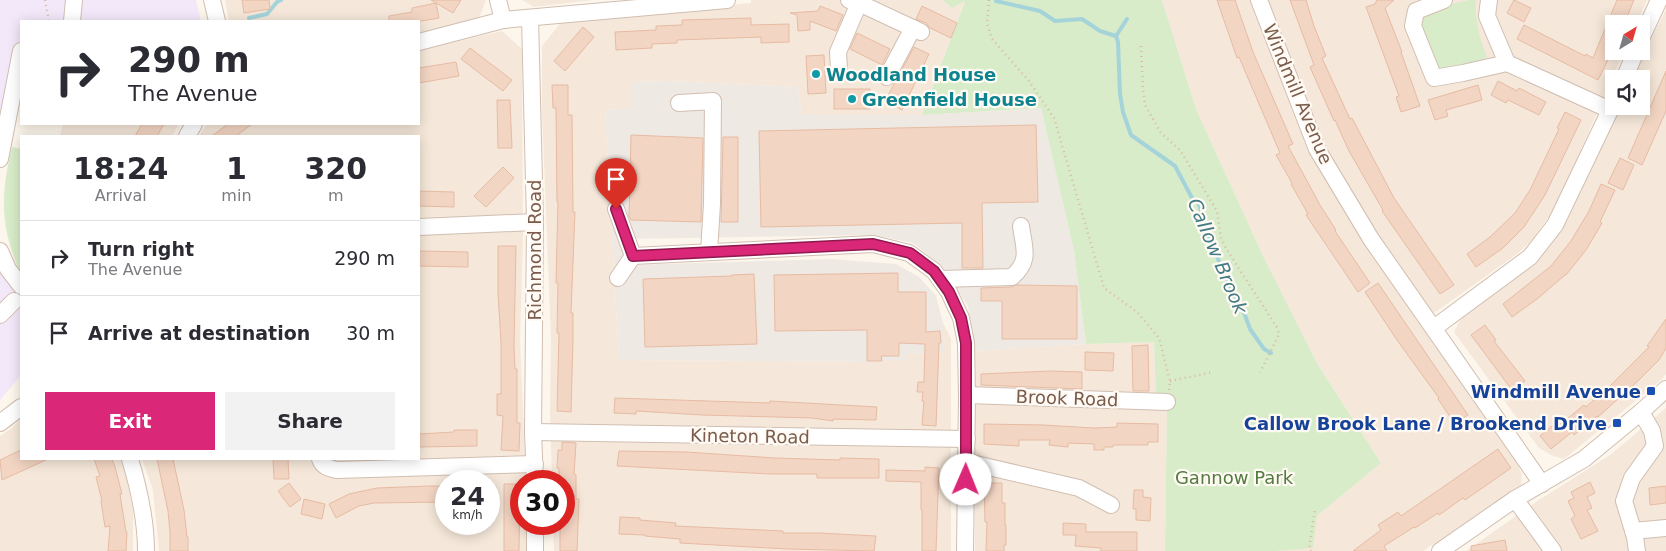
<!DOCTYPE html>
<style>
body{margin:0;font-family:"DejaVu Sans",sans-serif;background:#f2f2f3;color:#2b2b33;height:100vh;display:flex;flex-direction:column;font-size:19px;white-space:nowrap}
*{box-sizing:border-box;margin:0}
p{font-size:16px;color:#7c7c81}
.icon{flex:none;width:28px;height:28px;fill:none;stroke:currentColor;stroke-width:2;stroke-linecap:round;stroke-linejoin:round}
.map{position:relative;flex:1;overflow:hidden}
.details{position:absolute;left:20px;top:135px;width:400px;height:325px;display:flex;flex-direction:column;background:#fff;border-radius:0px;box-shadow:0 2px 12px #0003}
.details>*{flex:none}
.hud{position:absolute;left:20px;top:20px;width:400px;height:105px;border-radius:0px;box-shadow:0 2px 12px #0003;background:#fff;color:#2b2b33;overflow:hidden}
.needle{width:32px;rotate:37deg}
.tools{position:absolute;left:1605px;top:15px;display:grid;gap:10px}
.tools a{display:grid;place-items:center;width:45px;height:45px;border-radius:0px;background:#fff;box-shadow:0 2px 12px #0003;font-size:25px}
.speed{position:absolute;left:435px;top:470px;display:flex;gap:10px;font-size:25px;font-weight:700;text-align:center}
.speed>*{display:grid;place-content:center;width:65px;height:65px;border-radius:50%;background:#fff;box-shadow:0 2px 12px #0003;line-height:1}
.speed small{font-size:12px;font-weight:400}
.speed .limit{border:8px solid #d22;background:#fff;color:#111}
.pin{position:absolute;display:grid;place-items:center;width:42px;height:42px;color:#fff;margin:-51px -21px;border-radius:50% 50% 50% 0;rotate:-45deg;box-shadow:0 0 5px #0007}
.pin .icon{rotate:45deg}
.me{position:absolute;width:55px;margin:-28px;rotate:1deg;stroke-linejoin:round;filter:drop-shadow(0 0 4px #0008)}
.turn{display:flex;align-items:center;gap:18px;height:105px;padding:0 25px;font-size:22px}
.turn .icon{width:65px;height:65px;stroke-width:2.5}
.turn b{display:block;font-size:35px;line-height:42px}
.eta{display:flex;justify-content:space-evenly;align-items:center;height:85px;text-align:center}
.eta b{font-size:30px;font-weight:800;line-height:35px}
.button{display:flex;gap:10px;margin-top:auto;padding:10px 25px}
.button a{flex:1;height:58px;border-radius:0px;background:#db2777;color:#fff;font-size:20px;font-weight:800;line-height:58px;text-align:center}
.button a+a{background:#f2f2f3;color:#2b2b33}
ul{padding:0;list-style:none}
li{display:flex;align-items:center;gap:15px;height:75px;padding:0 25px;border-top:1px solid #e1e1e2}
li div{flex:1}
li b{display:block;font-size:19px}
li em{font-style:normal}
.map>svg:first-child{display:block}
</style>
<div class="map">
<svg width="1666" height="551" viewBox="0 0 1666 551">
<rect width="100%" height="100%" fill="#fdf6ec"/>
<g fill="#f5e8da" fill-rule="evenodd">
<polygon points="225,0 486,0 479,18 419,34 419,21 229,21"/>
<polygon points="522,0 594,0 534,7"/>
<polygon points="751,0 942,0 952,8 965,0 922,115 802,115 798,87 669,81 632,82 633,108 605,110 619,360 881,362 884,360 906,360 905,354 943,353 943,323 951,339 951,551 554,551 553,524 564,524 564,481 552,481 550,411 551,340 542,111 542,46 563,20 699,8 751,3"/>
<polygon points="1162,0 1647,0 1636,24 1614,24 1614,51 1624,51 1556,207 1531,241 1517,254 1420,323 1516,461 1522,474 1521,485 1423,551 1277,551 1312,547 1317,516 1381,463 1318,365 1263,256 1196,109"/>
<polygon points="1666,9 1666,374 1661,380 1564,459 1553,456 1539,448 1454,332 1461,318 1543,252 1570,215 1619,106 1641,106 1641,79 1632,79"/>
<path d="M502,31L522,49L523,239L520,341L526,481H521V524H527L528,551H159L153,490L142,459H419V136H199L207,124H419V50ZM446,481H489V524H446Z"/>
<polygon points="63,124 179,124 172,136 60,136"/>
<polygon points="1154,342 1156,401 1167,402 1165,551 975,551 974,351 1086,344"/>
<polygon points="1666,408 1666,551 1466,551 1539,500 1610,455"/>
<polygon points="21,418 21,459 123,459 133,511 133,551 0,551 0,436 12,428"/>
</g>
<polygon fill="#efe9e4" points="669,81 798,87 802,115 922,115 1041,108 1074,251 1086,344 974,351 968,306 942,266 913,243 874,235 627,239 630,265 832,259 896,264 919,277 936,296 943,323 943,353 906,354 907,360 884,360 881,362 619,360 605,110 632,108 631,82"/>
<g fill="#f3e8fa">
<polygon points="0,0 196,0 201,21 21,21 21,99 4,96 0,118"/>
<polygon points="0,271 21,297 21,375 0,400"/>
</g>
<g fill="#d8ecc9">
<polygon points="942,0 1162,0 1196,109 1263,256 1318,365 1381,463 1317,516 1313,548 1277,551 1165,551 1167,402 1156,401 1154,342 1086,344 1074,251 1041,108 922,115 965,1 952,8"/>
<path d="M1470,0H1476C1475,20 1479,38 1487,57L1462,69L1437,73L1421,26L1423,15L1455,3Z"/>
<path d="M12,147L21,149V274C0,227 0,197 12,147Z"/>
</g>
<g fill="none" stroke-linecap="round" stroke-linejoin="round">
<g stroke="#a5d3da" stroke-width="4">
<polyline points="996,1 1040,11 1055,21 1082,19 1100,31 1116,36 1118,42 1120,94 1123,112 1131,135 1175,166 1192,198 1199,204 1206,228 1220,264 1235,297 1242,307 1250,329 1264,349 1271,353"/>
<polyline points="249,18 267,14 277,2 281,0"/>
<polyline points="1116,36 1127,19"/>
</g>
</g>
<g fill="#f3d5c3" stroke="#e6bba3">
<polygon points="242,0 269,0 270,9 244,13"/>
<polygon points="431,0 461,0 453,13"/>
<polygon points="1217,0 1235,0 1253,52 1293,144 1288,146 1320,205 1336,230 1335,231 1370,283 1358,292 1306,215 1308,214 1291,184 1292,183 1276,155 1280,153 1239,57 1237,58"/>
<polygon points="1290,0 1306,0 1314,26 1326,56 1322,58 1350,119 1352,118 1394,198 1454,285 1440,294 1382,211 1383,210 1349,151 1335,120 1334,121 1310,67 1314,65"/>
<polygon points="1377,0 1394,0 1385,8 1402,52 1401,52 1420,106 1401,112 1396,97 1399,96 1366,7 1375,4"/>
<polygon points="1514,0 1531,8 1524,22 1507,13"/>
<polygon points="1617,0 1634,0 1624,24 1614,24 1614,48 1598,80 1517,39 1524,25 1585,56 1586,54 1593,58"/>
<polygon points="436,3 439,18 422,21 389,21 389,16 412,12 412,8"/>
<polygon points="820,6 843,15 836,31 810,21 810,30 798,31 797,15 790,13 818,11"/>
<polygon points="922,6 957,23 951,38 930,28 926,23 916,19"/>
<polygon points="751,18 751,25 789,24 789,42 761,43 761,37 677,40 677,43 652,44 652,48 616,50 615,32 656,30 656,26 682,25 682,20"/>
<polygon points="583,27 594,37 565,71 554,61"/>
<polygon points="857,33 890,49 882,65 850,49"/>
<polygon points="914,47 929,54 902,110 885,101"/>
<polygon points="470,48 512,80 503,91 461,59"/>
<polygon points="824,55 826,93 808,94 806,56"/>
<polygon points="456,62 459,76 419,83 419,68"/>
<polygon points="1666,71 1666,111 1642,165 1628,158"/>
<polygon points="1498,81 1517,91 1519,88 1546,102 1539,115 1508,100 1506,103 1491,95"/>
<polygon points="552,85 568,85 568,115 572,115 573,212 575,212 571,313 573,313 573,338 571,412 557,411 559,333 557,333 558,283 556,283 558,202 557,202 556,108 553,108"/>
<polygon points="1478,85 1482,100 1446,110 1448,116 1435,120 1428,100"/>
<rect x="834" y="89" width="36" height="20"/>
<polygon points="497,100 510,100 512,148 498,148"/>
<polygon points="1565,112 1581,120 1545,195 1524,227 1503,248 1476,267 1467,254 1490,237 1515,213 1530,190 1559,129 1557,128"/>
<polygon points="142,124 164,124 157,136 135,136"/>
<polygon points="228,124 252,124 236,136 212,136"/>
<polygon points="1036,125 1038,202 982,203 983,268 962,268 962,223 761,227 759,131"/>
<polygon points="631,135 703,138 701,222 631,220 629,216"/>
<polygon points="723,137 738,137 738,222 721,222"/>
<polygon points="1620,158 1634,165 1623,190 1608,183"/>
<polygon points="503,167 514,178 486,207 474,196"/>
<polygon points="1601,184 1615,190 1600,222 1602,223 1586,250 1566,275 1565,275 1537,299 1512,317 1503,304 1551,266 1571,241 1589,211"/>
<polygon points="419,191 454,192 454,207 419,206"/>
<polygon points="498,246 516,246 514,346 515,369 517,369 517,423 520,423 519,451 501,450 503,416 497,415 497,394 501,394 501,343 498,293"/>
<polygon points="419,251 468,252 468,267 419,266"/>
<polygon points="898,273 898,292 926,292 926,332 940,331 941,343 939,343 936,426 922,425 924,401 922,401 923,392 917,392 918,382 924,382 925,344 899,343 899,356 881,356 882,361 867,361 867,330 775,331 774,275"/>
<polygon points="754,274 757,344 645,347 643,279 732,276 732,275"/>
<polygon points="1378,283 1468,415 1455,424 1438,399 1439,398 1397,340 1365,292"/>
<polygon points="1016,285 1077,286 1077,339 1002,339 1002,301 981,301 981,288 1012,287"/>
<polygon points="1666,319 1666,348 1659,360 1638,381 1598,417 1597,416 1574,435 1572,432 1551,449 1540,436 1558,421 1561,424 1584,405 1586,407 1610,386 1649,347 1647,346"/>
<polygon points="1485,325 1496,340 1494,341 1525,381 1512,390 1471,335"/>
<polygon points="1148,345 1149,391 1133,391 1132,346"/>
<polygon points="1085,352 1114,353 1113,371 1085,370"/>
<polygon points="1051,371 1082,372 1082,389 981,385 981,374"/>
<polygon points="615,398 770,403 770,401 877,407 876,420 833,419 833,421 812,418 702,415 636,411 636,414 614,413"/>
<polygon points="1117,423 1158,424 1158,442 1148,442 1148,445 1113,445 1113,447 1104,447 1104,450 1094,450 1094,444 1068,443 1068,447 1049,445 1050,440 1019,440 1019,446 984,444 984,424 1043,425 1094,428 1117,427"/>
<polygon points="454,430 477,430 477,446 419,447 419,434 454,432"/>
<polygon points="562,442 576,443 574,474 576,475 576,499 579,499 577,551 560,551 560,525 564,525 564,481 559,481 559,468 557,468 558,450 562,450"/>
<polygon points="1498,449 1511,468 1465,500 1463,498 1439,515 1438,513 1415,528 1414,527 1384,546 1387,551 1353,551 1381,530 1378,525 1398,512 1401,516"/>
<polygon points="21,450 21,459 48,459 2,480 0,460"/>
<polygon points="619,451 686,452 775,458 840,460 840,458 879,459 879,478 817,478 817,474 770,474 617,466"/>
<polygon points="94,459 112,459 115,467 122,494 120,494 126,532 127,532 126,551 108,551 110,526 105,527 101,501 102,501 96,477 100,476"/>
<polygon points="157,459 173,459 184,510 187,537 188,537 188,551 170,551 170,532 168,511"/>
<polygon points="273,459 288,459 289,479 274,479"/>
<polygon points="925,467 939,468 936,551 922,551 922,510 921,510 921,482 886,481 886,470 925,471"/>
<polygon points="1590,482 1595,493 1587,497 1592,508 1587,510 1598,531 1581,539 1571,519 1575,516 1568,501 1574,498 1571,492"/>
<polygon points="289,483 301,499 290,507 278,491"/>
<polygon points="984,483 1002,483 1002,503 1005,503 1005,525 1006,525 1006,545 1004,545 1004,551 986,551 987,522 985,522"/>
<polygon points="504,484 520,484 519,551 504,551"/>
<polygon points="430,486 446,486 446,502 374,503 359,506 336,518 329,504 349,494 377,488"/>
<polygon points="1666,486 1666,503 1650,505 1649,488"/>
<polygon points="1134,490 1143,490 1143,497 1151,498 1150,521 1136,520 1136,509 1133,509"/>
<polygon points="304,499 325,504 322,519 301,514"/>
<polygon points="620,517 640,518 640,520 676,523 675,526 783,531 783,533 819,533 876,536 874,551 787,549 680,543 680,539 645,536 645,535 619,534"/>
<polygon points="1063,523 1086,524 1086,532 1137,532 1137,551 1101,551 1101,548 1075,546 1076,535 1063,535"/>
<polygon points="1505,540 1507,551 1471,551 1471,546"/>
</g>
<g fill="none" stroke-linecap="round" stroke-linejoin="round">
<defs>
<g id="minor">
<polyline points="212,0 217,21"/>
<polyline points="498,0 503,20"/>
<polyline points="849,0 859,3 921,32"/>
<polyline points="1259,0 1317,149 1371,239 1542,484"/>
<polyline points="1444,0 1416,11 1413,26 1434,78 1463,73 1507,63"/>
<polyline points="1489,0 1487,16 1507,63 1610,110"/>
<polyline points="530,18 535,222 533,432 535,481"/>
<polyline points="72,21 74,0"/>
<polyline points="1641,39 1659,0"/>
<polyline points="419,42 503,20 727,0"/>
<polyline points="839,69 838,52 859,3"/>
<polyline points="887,77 913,28"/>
<polyline points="1624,79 1636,51"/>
<polyline points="679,103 713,101 712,204 709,252"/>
<polyline points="187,136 194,124"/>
<polyline points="0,159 21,51"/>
<polyline points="616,209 633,256 618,278"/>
<polyline points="419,227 535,222"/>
<polyline points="0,251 8,269 21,286"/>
<polyline points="633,256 873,244 909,253 934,271 949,292 961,318 966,343 967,395 965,551"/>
<path d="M940,279L1012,277C1031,260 1024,249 1021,226"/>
<polyline points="0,315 14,301"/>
<polyline points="1434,328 1530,257 1555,225 1614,102"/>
<polyline points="967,395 1167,402"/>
<polyline points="0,423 21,407"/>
<polyline points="533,432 967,439"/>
<path d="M130,459C139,489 146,519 146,551"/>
<path d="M320,459C323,467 328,468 337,470L535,464"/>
<polyline points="967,462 1079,488 1111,505"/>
<polyline points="1515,499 1553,551"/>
<polyline points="535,524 535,551"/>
<polyline points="1633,531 1666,528"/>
<polyline points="1440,551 1515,499 1584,459 1641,412 1666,389"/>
<polyline points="1637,551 1635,537 1624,501 1632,478 1655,446 1652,431 1641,412"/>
</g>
</defs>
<use href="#minor" stroke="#d1beb0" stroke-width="18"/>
<g stroke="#d9b8a5" stroke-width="2.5" stroke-dasharray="1 4" stroke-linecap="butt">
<polyline points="45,0 49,21"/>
<polyline points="989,0 987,24 992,39 1029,81 1054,118 1104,288 1137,312 1159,338 1170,381 1169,390"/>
<path d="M1141,46L1143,89L1145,105L1161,133L1180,150L1217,211L1221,238L1227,250L1276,326C1277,327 1279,332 1279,334C1278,337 1263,367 1260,372"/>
<polyline points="1170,381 1213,372"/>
<polyline points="1311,551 1309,549 1315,509"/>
</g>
<use href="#minor" stroke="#fff" stroke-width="16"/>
</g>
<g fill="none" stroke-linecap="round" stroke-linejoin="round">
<defs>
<polyline id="route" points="616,209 633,256 873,244 910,253 934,271 949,292 961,318 966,343 966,480"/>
</defs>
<use href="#route" stroke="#8e194d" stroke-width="12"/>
<use href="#route" stroke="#db2777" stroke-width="9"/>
</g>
<g fill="#0f9aa8" stroke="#fffaf3" stroke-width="2">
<circle cx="816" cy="74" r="5"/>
<circle cx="852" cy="99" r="5"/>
</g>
<g fill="#1a4fb4" stroke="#fffaf3" stroke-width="2">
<rect x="1646" y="386" width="10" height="10" rx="2.5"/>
<rect x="1612" y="418" width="10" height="10" rx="2.5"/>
</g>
<g text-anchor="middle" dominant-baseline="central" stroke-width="4.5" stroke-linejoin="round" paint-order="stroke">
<g font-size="18" font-weight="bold" fill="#0d838f" stroke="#fffaf3" text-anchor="start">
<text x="826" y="74">Woodland House</text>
<text x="862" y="99">Greenfield House</text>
</g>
<g font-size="18" fill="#7a5c4d" stroke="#fffaf3">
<text transform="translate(1298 94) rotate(67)">Windmill Avenue</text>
<text transform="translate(534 250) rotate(-90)">Richmond Road</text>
<text transform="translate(1067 398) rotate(2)">Brook Road</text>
<text transform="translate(750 436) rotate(1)">Kineton Road</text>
</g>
<g font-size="18" font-weight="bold" fill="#164399" stroke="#fffaf3" text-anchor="end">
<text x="1641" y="391">Windmill Avenue</text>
<text x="1607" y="423">Callow Brook Lane / Brookend Drive</text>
</g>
<g font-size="18" fill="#537a41" stroke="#fffaf3">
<text x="1234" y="477">Gannow Park</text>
</g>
<g font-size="19" font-style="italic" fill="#437c86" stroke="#fffaf3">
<text transform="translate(1218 256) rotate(67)">Callow Brook</text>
</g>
</g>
</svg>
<div class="tools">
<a><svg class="needle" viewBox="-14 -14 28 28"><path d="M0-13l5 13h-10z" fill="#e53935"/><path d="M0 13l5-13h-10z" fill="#7c7c81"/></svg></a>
<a><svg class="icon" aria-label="sound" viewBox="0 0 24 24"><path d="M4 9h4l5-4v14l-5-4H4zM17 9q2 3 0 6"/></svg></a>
</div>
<div class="speed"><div>24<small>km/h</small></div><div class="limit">30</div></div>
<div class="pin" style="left:616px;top:209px;background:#d93025"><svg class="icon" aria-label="arrive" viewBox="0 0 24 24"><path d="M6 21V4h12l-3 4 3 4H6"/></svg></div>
<svg class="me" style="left:966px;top:480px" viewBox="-20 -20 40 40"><circle r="19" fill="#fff"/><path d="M0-13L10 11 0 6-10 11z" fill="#db2777"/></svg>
<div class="hud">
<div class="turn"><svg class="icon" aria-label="right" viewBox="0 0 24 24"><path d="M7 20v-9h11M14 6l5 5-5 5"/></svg><div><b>290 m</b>The Avenue</div></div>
</div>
<section class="details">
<div class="eta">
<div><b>18:24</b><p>Arrival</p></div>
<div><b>1</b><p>min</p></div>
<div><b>320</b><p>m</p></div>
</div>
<ul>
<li><svg class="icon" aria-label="right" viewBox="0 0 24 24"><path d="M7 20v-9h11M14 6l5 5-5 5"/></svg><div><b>Turn right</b><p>The Avenue</p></div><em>290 m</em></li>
<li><svg class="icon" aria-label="arrive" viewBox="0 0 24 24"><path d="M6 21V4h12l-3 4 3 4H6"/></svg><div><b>Arrive at destination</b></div><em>30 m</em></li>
</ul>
<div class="button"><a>Exit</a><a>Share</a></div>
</section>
</div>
